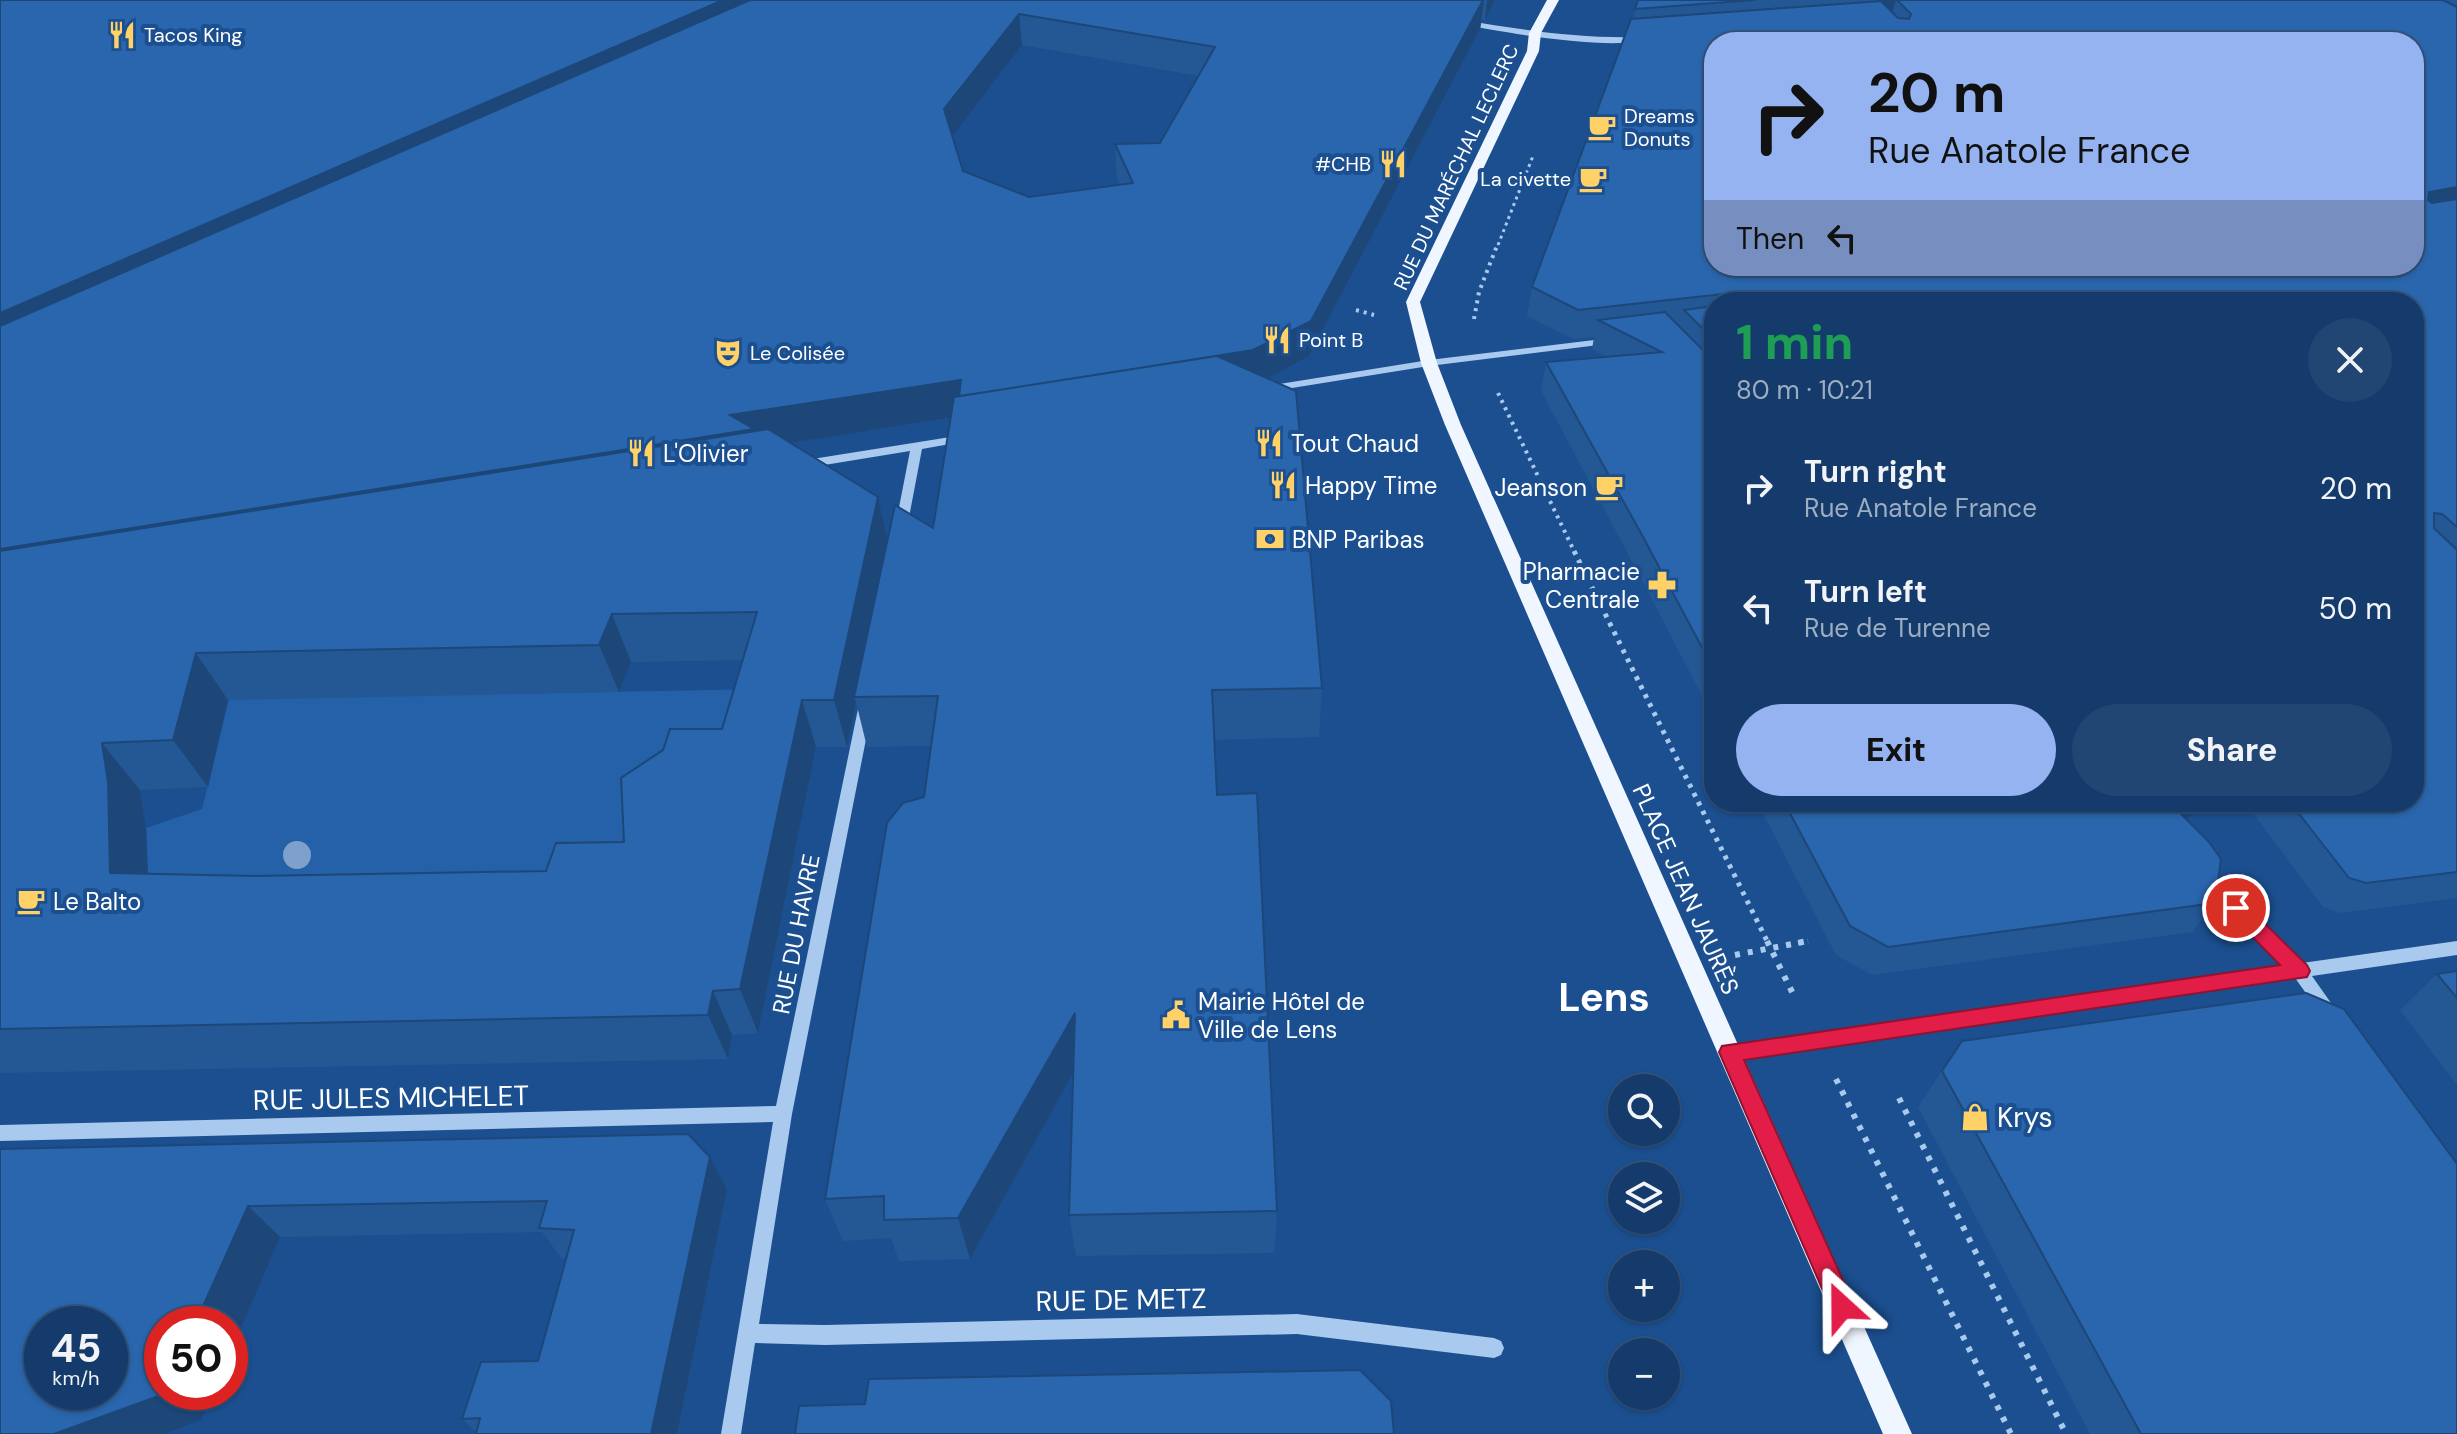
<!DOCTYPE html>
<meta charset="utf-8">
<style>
body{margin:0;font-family:"DM Sans",sans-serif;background:#214673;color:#f1f3f6;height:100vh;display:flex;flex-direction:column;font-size:30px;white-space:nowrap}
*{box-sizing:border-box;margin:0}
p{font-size:26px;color:#9dadc1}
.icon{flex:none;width:44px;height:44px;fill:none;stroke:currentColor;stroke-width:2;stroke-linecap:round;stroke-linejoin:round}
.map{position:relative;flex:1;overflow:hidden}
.details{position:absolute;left:1704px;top:292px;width:720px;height:520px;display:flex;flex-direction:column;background:#143b6b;border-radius:32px;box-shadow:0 2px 6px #0004,0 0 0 2px #33557e}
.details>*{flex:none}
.top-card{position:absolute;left:1704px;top:32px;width:720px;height:244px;border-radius:32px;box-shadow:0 2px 6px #0004,0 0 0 2px #33557e;background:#95b2f1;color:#111;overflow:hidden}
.controls{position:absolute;left:1608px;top:1074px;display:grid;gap:16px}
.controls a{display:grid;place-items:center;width:72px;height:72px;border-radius:50%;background:#143b6b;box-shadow:0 2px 6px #0004,0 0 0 2px #33557e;font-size:40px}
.speed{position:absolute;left:24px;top:1306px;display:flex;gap:16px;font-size:40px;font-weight:700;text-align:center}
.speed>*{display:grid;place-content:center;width:104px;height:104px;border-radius:50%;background:#143b6b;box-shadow:0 2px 6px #0004,0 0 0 2px #33557e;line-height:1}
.speed small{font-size:20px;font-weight:400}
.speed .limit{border:12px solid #d22;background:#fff;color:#111}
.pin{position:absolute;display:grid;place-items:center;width:68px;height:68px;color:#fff;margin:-34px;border:4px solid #fff;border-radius:50%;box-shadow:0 2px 8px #0007}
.me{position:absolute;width:88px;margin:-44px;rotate:336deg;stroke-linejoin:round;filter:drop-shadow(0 0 6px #0008)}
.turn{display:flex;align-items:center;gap:28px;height:168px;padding:0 32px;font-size:36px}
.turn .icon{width:104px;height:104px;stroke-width:2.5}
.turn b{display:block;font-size:56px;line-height:68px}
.then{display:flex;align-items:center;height:76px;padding:0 32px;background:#0003;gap:16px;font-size:30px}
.round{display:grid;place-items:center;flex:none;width:84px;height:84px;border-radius:42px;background:#214673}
.summary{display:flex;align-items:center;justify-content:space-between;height:136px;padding:0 32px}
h1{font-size:48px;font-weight:800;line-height:60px;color:#1e9e55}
.action{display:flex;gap:16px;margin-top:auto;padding:16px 32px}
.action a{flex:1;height:92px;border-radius:48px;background:#95b2f1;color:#111;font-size:32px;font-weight:800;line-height:92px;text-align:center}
.action a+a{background:#214673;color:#f1f3f6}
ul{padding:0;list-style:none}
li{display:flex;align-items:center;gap:24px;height:120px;padding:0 32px}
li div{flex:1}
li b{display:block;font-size:30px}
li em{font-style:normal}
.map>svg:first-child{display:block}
</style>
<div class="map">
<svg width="2457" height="1434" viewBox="0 0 2457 1434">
<rect width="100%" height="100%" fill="#1b4f8f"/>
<polygon fill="#2461a8" points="765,689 672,888 127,917 147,851 146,828 202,809 229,699"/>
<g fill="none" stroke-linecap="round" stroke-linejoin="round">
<polyline stroke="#a9c9ee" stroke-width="3" stroke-dasharray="3 4" stroke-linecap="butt" points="1498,245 1533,156"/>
<g stroke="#a9c9ee" stroke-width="4" stroke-dasharray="3 5" stroke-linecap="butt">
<polyline points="1356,310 1374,315"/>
<polyline points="1474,319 1479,292 1498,243"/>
<polyline points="1498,393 1575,553"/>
</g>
<g stroke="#a9c9ee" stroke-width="5" stroke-dasharray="4 6" stroke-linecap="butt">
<polyline points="1574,551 1768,943"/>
<polyline points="1798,943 1808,941"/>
</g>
<g stroke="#a9c9ee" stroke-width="6" stroke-dasharray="5 8" stroke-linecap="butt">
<polyline points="1767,941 1795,998"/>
<polyline points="1735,955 1808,941"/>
<polyline points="1836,1079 2011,1434"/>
<polyline points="1899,1098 2066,1434"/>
</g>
<g fill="#a9c9ee" fill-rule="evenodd">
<path d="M1463,20C1522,30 1581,39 1641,37L1645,39C1617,52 1495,31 1460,24V20Z"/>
<polygon points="1611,338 1616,341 1615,343 1429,366 1267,392 1261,389 1267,386 1429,360"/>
<polygon points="963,435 967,437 967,441 922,449 907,528 901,532 895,528 910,451 806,468 800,464 806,460"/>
<polygon points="865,704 872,709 792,1114 759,1324 825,1325 1297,1314 1494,1338 1501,1341 1504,1348 1501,1355 1494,1358 1297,1334 825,1345 755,1343 741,1434 721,1434 773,1122 0,1141 0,1125 776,1106 858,709"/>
<polygon points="2204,870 2209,872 2302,963 2457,941 2457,955 2312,976 2338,1013 2336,1018 2330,1020 2324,1018 2295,978 1730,1059 1724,1057 1722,1052 1724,1047 1730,1045 2284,966 2199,880 2196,876 2199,872"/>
</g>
<polygon fill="#f0f6ff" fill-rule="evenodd" points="1547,0 1559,0 1541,33 1539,51 1420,302 1437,363 1461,425 1912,1434 1883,1434 1445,425 1421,363 1406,302 1527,51 1529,33"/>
</g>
<circle fill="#7ea0ca" cx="297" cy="855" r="14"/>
<g fill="#245895" fill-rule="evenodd">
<path d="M0,0H1495L1485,20L1482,19L1480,29L1309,356L1268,378L1322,688L1319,737L1215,740L1217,795L1277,1211L1274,1253L1076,1256L1069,1215L1073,1073L970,1259L899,1261L891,1238L843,1241L825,1199L924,797L931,746L867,747L856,702L847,747H816L758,1033L732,1035L728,1059L0,1073ZM1022,45L1199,76L1160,143L1115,144L1117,178L1120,185L1029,197L963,171L952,136ZM951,418L933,528L887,540L878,497L791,443ZM742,660L722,729L663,750L624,842L546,871L256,876L148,874L146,828L140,790L208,787L228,700L619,692L631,662Z"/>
<path d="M1638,0H2457V898L2340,913L2323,907L2245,802H2414V302H1714V719L1634,565L1541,391L1546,362L1606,357L1592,349L1594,337L1573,339L1527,316L1532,287L1633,19ZM2414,42V266H1714Z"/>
<polygon points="1757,802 2210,802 2186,819 2215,903 2192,932 1872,975 1836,955"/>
<polygon points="2457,971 2457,1085 2400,1010 2437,974"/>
<polygon points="1962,1041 2457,1434 2090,1434 1918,1107"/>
<polygon points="0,1149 710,1157 727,1189 677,1434 476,1434 476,1432 462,1419 538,1361 566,1259 562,1259 542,1232 280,1237 230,1354 230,1324 162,1392 214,1392 201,1420 165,1434 0,1434"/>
</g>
<g fill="#1d4779">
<polygon points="723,0 800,0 0,359 0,313"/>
<polygon points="1484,0 1480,29 1309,356 1253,386 962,416 759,448 0,573 0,549 730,415"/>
<polygon points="1487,0 1495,0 1485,20"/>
<polygon points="1881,0 1896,0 1892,14 1876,16"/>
<polygon points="1019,14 1022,45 948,142 944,109"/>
<polygon points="2457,187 2457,211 2414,220 2429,192"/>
<polygon points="1918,266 2103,266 1900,296 1902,273 1910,267"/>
<polygon points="878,497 888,544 854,697 856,702 847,747 834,700"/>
<polygon points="612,614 631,662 619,692 599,645"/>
<polygon points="196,653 228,700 208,787 173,740"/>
<polygon points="802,700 816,747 758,1033 740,989"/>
<polygon points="102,743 140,790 146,828 150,919 110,873"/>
<polygon points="2191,802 2210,802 2171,830"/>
<polygon points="713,991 732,1035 728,1059 708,1015"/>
<polygon points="1075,1013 1081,1059 970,1259 958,1218"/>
<polygon points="710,1157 727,1189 677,1434 651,1434"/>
<polygon points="248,1206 280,1237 230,1354 230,1324 195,1324"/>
<polygon points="164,1392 214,1392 201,1420 165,1434 54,1434"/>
</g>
<g fill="#2a66ad" stroke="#1d4779" stroke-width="2" fill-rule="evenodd">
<polygon points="0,0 723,0 0,313"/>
<path d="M750,0H1483L1311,321L1253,350L959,397L961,380L730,415L754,429L0,549V326ZM1019,14L1215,47L1160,143L1115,144L1133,183L1029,197L963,171L944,109Z"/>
<polygon points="1638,0 1755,0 1635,9"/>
<path d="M1897,0H2443L2457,7V187L2429,192L2428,200L2432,203L2457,199V527L2442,514L2434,513V528L2457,550V872L2366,883L2349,878L2290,802H2414V302H1723L1724,294L1578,310L1532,287L1631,19L1881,1L1898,18L1909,19L1911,14ZM1714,42H2414V266H2181L2188,273L2185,276L2171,275L2162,266H2003L1932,276H1905L1902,273L1910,267L1918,266H1714Z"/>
<polygon points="1714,306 1714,340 1684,310"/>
<polygon points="1665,312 1714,361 1714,670 1642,535 1546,362 1662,352 1598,320"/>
<polygon points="1217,356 1296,391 1322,688 1212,690 1217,795 1257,793 1277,1211 1069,1215 1075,1013 958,1218 884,1220 884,1196 825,1199 887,823 903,803 924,797 938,696 854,697 895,505 933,528 954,397"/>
<path d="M768,429L878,497L834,700H802L740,989L713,991L708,1015L0,1029V551ZM757,612L722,729H670L663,750L621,778L624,842L556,843L546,871L256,876L110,873L108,782L102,743L173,740L196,653L599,645L612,614Z"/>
<polygon points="1784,802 2169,802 2209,842 2221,859 2215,903 1888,947 1850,926"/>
<polygon points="2457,971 2457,998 2437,974"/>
<polygon points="2306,993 2344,1009 2457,1164 2457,1434 2141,1434 1942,1071 1962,1041"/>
<path d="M688,1134L710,1157L651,1434H476L480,1418L462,1419L481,1362L538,1361L574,1230L539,1228L547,1201L248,1206L195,1324H162V1392H164V1394L54,1434H0V1149ZM42,1324H110V1392H42Z"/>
<polygon points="1360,1370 1391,1401 1394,1434 795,1434 799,1406 865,1404 869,1379"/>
</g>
<polygon fill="#e11d48" stroke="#92132f" stroke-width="2" points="2236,899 2243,902 2307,965 2310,971 2307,977 1744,1060 1855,1307 1851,1316 1842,1319 1834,1316 1719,1052 1722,1046 2280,965 2229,913 2226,908 2229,902"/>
<defs>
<symbol id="restaurant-bare" viewBox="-9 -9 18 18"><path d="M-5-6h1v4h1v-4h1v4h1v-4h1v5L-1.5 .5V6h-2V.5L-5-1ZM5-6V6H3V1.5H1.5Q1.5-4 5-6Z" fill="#ffd166" stroke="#1b4f8f" stroke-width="2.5" paint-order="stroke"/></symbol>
<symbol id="cafe-bare" viewBox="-9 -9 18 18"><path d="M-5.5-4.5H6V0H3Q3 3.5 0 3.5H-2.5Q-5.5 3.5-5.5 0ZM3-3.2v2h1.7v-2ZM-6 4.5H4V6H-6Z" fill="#ffd166" stroke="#1b4f8f" stroke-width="2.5" paint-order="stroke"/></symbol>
<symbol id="theatre-bare" viewBox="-9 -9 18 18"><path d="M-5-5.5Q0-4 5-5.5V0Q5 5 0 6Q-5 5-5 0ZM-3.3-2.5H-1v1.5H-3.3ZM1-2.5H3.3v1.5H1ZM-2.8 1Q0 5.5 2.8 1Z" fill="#ffd166" stroke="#1b4f8f" stroke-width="2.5" paint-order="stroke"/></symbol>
<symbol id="bank-bare" viewBox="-9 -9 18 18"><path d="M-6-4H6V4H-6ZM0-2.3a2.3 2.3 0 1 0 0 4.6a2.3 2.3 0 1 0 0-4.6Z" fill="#ffd166" stroke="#1b4f8f" stroke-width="2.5" paint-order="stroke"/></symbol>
<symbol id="pharmacy-bare" viewBox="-9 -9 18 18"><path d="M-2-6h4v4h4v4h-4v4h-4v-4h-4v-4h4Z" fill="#ffd166" stroke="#1b4f8f" stroke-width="2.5" paint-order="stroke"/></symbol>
<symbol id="civic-bare" viewBox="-9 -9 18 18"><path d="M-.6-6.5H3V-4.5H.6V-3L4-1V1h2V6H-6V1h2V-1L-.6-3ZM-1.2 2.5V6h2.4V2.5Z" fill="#ffd166" stroke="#1b4f8f" stroke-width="2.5" paint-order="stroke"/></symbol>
<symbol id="shop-bare" viewBox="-9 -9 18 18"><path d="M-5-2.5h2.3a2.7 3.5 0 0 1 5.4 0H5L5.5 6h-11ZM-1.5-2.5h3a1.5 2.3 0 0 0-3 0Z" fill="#ffd166" stroke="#1b4f8f" stroke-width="2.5" paint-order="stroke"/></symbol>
</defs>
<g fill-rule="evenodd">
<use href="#restaurant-bare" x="102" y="15" width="40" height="40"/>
<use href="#cafe-bare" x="1582" y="107" width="40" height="40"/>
<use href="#restaurant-bare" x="1373" y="144" width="40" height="40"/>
<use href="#cafe-bare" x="1573" y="159" width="40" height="40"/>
<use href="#restaurant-bare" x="1257" y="320" width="40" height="40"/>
<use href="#theatre-bare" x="708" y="333" width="40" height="40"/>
<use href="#restaurant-bare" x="1249" y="423" width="40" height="40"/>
<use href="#restaurant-bare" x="621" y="433" width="40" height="40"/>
<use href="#restaurant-bare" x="1263" y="465" width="40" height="40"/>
<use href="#cafe-bare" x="1589" y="467" width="40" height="40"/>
<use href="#bank-bare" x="1250" y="519" width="40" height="40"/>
<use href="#pharmacy-bare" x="1642" y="565" width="40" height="40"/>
<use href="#cafe-bare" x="11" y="881" width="40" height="40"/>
<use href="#civic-bare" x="1156" y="995" width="40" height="40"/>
<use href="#shop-bare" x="1955" y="1097" width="40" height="40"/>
</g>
<g text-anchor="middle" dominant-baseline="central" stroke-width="8" stroke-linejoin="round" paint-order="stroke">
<g font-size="20" fill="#fff" stroke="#1b4f8f" text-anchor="start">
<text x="144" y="35">Tacos King</text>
<text x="1624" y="116">Dreams<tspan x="1624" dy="23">Donuts</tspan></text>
<text x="1371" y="164" text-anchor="end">#CHB</text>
<text x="1571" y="179" text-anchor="end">La civette</text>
<text x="1299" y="340">Point B</text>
<text x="750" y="353">Le Colisée</text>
</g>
<g font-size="20" fill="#fff" stroke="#1b4f8f">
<text transform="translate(1456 167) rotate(-65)">RUE DU MARÉCHAL LECLERC</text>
</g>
<g font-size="24" fill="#fff" stroke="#1b4f8f" text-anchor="start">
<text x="1291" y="443">Tout Chaud</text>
<text x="663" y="453">L'Olivier</text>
<text x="1305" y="485">Happy Time</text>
<text x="1587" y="487" text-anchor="end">Jeanson</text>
<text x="1292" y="539">BNP Paribas</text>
<text x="1640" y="571" text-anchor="end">Pharmacie<tspan x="1640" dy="28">Centrale</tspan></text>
<text x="53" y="901">Le Balto</text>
<text x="1198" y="1001">Mairie Hôtel de<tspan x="1198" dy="28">Ville de Lens</tspan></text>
</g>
<g font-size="24" fill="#fff" stroke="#1b4f8f">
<text transform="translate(1686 889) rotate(66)">PLACE JEAN JAURÈS</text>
<text transform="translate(796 934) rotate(-79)">RUE DU HAVRE</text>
</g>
<g font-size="28" fill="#fff" stroke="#1b4f8f">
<text transform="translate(391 1098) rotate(-1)">RUE JULES MICHELET</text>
<text transform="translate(1121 1300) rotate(-1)">RUE DE METZ</text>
</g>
<g font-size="28" fill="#fff" stroke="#1b4f8f" text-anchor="start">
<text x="1997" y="1117">Krys</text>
</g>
<g font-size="40" font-weight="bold" fill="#fff" stroke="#1b4f8f">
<text x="1604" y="997">Lens</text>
</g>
</g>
</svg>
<div class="controls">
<a><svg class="icon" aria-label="search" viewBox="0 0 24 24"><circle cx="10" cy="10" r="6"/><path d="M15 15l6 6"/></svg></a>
<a><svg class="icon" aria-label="layers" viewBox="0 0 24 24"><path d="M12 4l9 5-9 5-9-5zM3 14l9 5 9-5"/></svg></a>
<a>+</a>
<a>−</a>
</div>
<div class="speed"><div>45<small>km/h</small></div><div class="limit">50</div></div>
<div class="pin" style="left:2236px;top:908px;background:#d93025"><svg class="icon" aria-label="arrive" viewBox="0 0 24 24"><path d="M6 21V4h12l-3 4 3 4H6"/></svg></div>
<svg class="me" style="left:1842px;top:1307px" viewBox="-20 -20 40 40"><path d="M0-17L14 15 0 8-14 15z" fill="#e11d48" stroke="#fff" stroke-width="4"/></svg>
<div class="top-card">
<div class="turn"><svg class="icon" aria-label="right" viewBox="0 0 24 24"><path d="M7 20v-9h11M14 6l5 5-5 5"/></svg><div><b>20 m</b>Rue Anatole France</div></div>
<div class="then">Then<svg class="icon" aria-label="left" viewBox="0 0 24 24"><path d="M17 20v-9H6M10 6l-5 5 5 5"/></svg></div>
</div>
<section class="details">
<div class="summary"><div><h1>1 min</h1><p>80 m · 10:21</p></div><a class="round"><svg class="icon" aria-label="close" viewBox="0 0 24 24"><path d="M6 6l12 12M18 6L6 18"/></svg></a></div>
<ul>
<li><svg class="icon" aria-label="right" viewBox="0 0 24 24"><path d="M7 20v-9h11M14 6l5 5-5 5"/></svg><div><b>Turn right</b><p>Rue Anatole France</p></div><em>20 m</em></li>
<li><svg class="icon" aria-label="left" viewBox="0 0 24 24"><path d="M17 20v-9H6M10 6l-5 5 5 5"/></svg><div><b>Turn left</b><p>Rue de Turenne</p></div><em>50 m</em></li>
</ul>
<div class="action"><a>Exit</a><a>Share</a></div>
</section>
</div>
